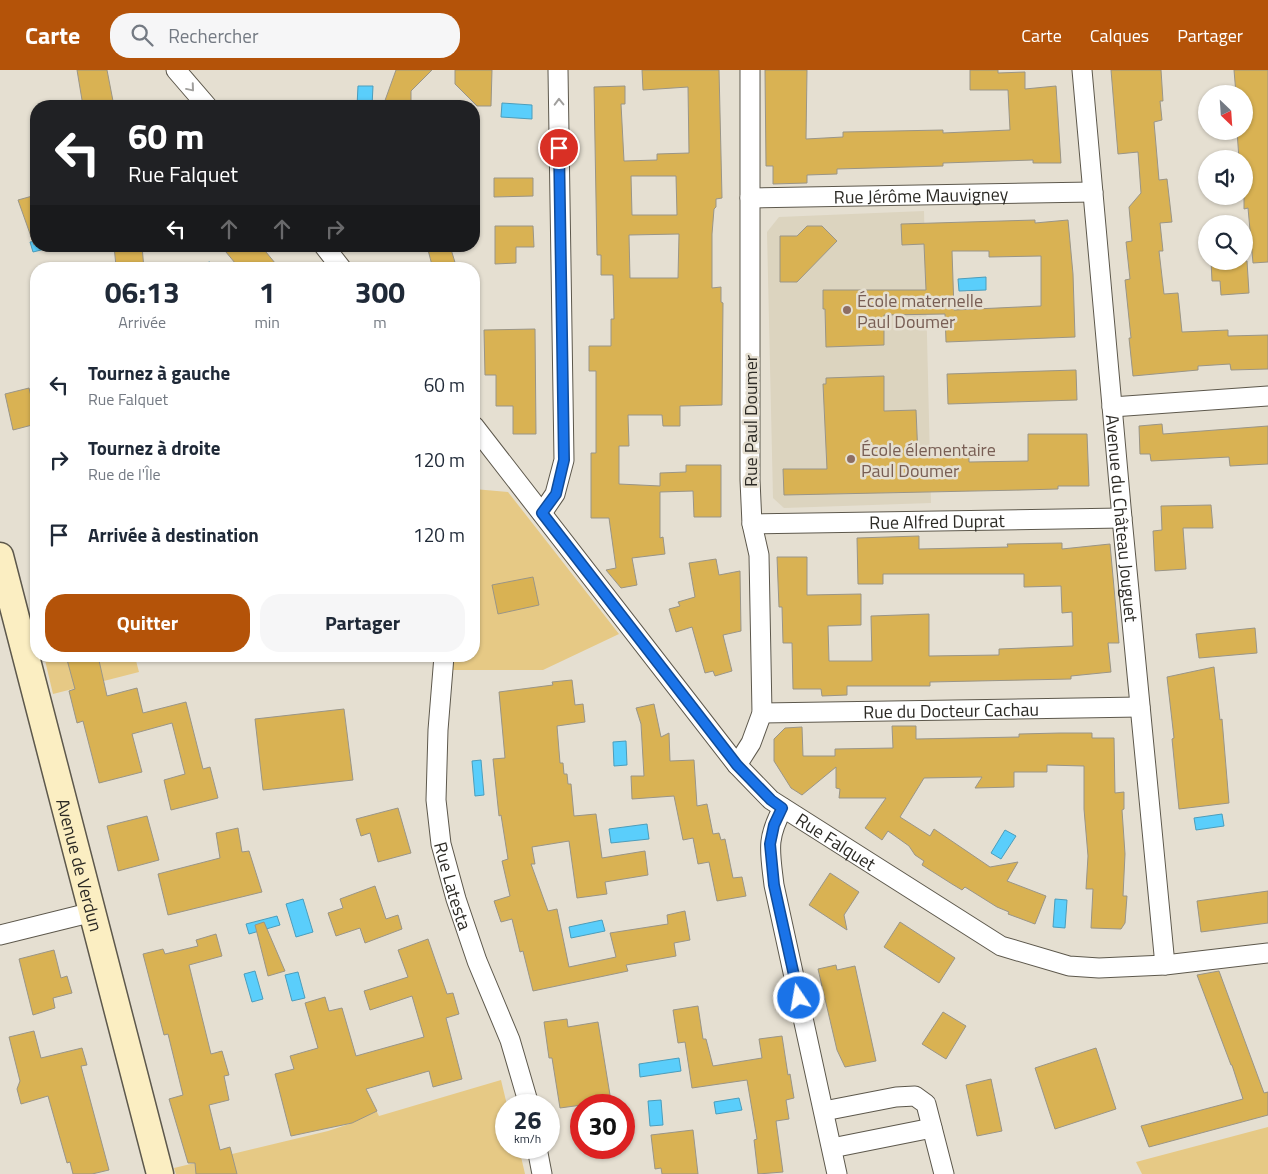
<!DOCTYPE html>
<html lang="fr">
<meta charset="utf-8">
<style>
body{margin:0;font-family:"Titillium Web",sans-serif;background:#f6f6f7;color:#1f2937;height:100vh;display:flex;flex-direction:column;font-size:19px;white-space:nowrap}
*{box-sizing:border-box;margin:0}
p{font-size:16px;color:#747a83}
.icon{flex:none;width:28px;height:28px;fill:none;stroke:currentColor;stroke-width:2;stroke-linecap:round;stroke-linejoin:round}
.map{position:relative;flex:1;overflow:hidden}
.details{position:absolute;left:30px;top:192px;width:450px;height:400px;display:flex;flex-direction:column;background:#fff;border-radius:20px;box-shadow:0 1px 4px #0004}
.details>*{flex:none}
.top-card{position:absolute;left:30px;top:30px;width:450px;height:152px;border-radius:20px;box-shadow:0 1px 4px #0004;background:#202124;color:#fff;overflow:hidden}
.needle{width:32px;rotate:155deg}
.controls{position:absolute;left:1198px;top:15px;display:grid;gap:10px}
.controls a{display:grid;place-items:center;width:55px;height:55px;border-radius:50%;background:#fff;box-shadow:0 1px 4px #0004;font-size:25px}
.speed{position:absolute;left:495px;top:1024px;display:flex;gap:10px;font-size:25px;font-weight:700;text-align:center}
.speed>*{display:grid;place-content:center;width:65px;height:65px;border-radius:50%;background:#fff;box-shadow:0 1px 4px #0004;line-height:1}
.speed small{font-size:12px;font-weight:400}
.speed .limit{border:8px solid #d22;background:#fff;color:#111}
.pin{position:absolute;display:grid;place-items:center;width:42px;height:42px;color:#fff;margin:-21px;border:2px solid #fff;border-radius:50%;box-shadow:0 1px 5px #0007}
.me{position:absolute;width:55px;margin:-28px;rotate:348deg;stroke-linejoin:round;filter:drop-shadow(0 0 4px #0008)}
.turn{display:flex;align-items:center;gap:18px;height:105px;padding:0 15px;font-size:22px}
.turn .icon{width:65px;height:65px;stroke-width:2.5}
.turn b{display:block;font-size:35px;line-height:42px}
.lanes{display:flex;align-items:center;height:48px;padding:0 15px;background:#0003;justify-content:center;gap:25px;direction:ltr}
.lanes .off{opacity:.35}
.eta{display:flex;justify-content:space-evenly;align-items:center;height:85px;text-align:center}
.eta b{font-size:30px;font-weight:700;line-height:35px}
.action{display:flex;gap:10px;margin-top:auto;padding:10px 15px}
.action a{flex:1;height:58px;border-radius:20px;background:#b45309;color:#fff;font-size:20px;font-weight:700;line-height:58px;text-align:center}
.action a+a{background:#f6f6f7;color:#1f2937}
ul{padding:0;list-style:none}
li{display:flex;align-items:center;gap:15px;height:75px;padding:0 15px}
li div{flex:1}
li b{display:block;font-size:19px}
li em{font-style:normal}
header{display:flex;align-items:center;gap:30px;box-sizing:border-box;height:70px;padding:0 25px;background:#b45309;color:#fff}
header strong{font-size:24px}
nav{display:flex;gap:28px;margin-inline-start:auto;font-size:18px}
.search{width:350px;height:45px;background:#f6f6f7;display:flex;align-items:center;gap:12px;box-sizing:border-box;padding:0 18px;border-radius:20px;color:#747a83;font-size:19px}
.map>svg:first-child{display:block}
</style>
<header>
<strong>Carte</strong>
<div class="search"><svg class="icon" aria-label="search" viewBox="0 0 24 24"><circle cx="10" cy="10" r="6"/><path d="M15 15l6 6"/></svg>Rechercher</div>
<nav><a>Carte</a><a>Calques</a><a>Partager</a></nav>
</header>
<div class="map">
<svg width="1268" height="1104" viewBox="0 0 1268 1104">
<rect width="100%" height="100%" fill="#e5dfd1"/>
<polygon fill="#dcd4bf" points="924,141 931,433 784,438 773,428 767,162 779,147"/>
<g fill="#e6c985">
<polygon points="474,419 508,422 619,564 543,600 452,600 453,586 474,586"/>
<polygon points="44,586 136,586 135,587 139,602 53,624"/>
<polygon points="501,1010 507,1035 506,1078 519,1078 525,1104 176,1104 174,1098 328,1061 352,1053 368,1024 379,1046"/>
<polygon points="1268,1057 1268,1104 1142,1104 1136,1092"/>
</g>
<g fill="#5acefb" stroke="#4c9dbb">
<polygon points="358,16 373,16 372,36 357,36"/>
<polygon points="502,33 532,35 532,49 501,47"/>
<polygon points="36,171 36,176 57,176 33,182 30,172"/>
<polygon points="210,192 211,199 186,199 185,197"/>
<polygon points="986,207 986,220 959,221 958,209"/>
<polygon points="626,671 627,695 614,696 613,672"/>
<polygon points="481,690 484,725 475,726 472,691"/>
<polygon points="1222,744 1224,756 1196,760 1194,748"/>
<polygon points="647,754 649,769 611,773 609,759"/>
<polygon points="1005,760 1016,766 1001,789 991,783"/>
<polygon points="303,829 313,862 296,867 286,834"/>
<polygon points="1055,829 1067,830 1065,858 1053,857"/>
<polygon points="277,846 280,855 249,864 246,854"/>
<polygon points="602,850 605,861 571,868 569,857"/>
<polygon points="255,901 263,929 252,932 244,904"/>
<polygon points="298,902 305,928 292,931 285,905"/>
<polygon points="679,988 681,1001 640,1007 639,994"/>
<polygon points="739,1028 742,1040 716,1044 714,1032"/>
<polygon points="661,1030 663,1055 650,1056 648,1031"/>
</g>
<g fill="#d9b253" stroke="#9a9587" fill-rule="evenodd">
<polygon points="77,0 107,0 113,31 83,36"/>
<polygon points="396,0 432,0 411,21 411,36 383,36"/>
<polygon points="455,0 492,0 491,36 477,36 455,14"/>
<path d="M642,0H719L722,128L716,129V137L714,139L712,164V218L721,217V232L723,233L722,335L680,336V356H663L662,345H628L629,376H619V414L660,416V403L686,402V395H721V447H694L693,421L660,422V468L663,467L665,484L632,488L637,515L621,518L606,500L616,498L609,448H591V383H596V301H589V276H611V249H614L613,205H601V185H597L594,17L625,16V34H621L624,91L657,90V84L689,83L688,17L643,20ZM631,106H676L677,145H632ZM679,164L678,208H630L629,165Z"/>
<polygon points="765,0 807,0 806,69 843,67 843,62 943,60 943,63 1010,60 1008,20 970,20 970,0 998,0 998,3 1025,2 1025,19 1056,16 1061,93 1033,93 1033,90 943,93 943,96 837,99 837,104 807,105 807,113 773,114 773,96 766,96"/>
<polygon points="1111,0 1161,0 1163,31 1160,31 1162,50 1154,52 1159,110 1167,109 1172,152 1160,153 1163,181 1159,181 1164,224 1178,223 1182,262 1228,260 1228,266 1268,265 1268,299 1231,300 1230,294 1198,296 1198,300 1133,306 1129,268 1131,268 1125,210 1130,209 1126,172 1132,171 1129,137 1141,123 1138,82 1118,84"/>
<polygon points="1234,0 1268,0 1268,192 1253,193 1248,138 1244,139 1244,89 1239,89 1237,61 1244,61 1244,24 1236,24"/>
<polygon points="494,108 533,108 533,126 494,127"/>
<polygon points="36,125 36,174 34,175 18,130"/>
<path d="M1035,150V153L1068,150L1073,204L1075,267L946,272L945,244L884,245V275L826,277L825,239H823V220H926L924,174L902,175L901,154ZM952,181H989V187L1041,186V236L954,240Z"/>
<polygon points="495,156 533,156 534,177 516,177 516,193 495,194"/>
<polygon points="807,156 822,156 837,171 797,212 780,212 780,166 797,166"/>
<polygon points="114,176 142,176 144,199 119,199 119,196 116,196"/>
<polygon points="221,176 261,176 280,199 240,199"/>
<polygon points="427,176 450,176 457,199 433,199"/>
<polygon points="1211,191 1247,191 1249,223 1221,225 1220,211 1212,211"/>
<polygon points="535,259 536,364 513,364 513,336 496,336 496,305 485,305 484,260"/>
<polygon points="1076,300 1077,330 948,334 947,304"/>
<polygon points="884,306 884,341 916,340 918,387 969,386 969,392 1028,391 1028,364 1087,364 1089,416 1058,416 1058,419 1022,420 784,425 783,399 827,399 823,314 826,314 826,308"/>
<polygon points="29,318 36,346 36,354 13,360 5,324"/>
<polygon points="1162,354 1163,364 1268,356 1268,394 1230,396 1229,387 1151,391 1150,384 1140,384 1139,356"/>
<polygon points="1211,435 1213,458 1183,458 1186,499 1155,501 1153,461 1162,460 1161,436"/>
<polygon points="919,466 919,479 1008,477 1007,474 1062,473 1062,479 1110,474 1119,573 1108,573 1111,602 1071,606 1071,609 930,612 930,616 847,616 847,625 822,626 821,619 793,619 792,573 783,573 782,537 779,537 777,487 807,487 807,525 861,524 861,555 828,556 829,591 872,591 871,546 929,544 929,586 999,585 999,579 1073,576 1072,542 1062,543 1061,516 1024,517 1024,504 883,504 883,514 858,514 857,468"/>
<polygon points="716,489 719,505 740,501 741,561 723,565 732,601 715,606 713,601 705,603 692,557 676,562 669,539 680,536 678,532 695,527 689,493"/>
<polygon points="533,507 539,535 498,544 492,515"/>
<polygon points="1255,558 1257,583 1199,588 1196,564"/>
<polygon points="66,586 98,586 107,626 137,618 143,643 186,632 203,699 210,697 218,728 171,740 164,710 185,704 172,653 132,664 142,702 99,713 83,651 77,653 69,621 75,619"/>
<polygon points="1214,597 1220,650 1222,649 1229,733 1179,739 1172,669 1174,668 1167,607"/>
<polygon points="572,610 575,635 583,634 585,652 557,656 560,693 563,693 564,704 567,704 568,714 571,714 574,746 596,744 602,788 645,781 648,805 605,812 607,824 577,828 569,771 532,777 535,794 531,794 548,841 557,839 569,897 616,887 610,863 668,854 667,845 685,841 690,870 674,873 676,886 626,895 628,901 533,921 523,881 520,882 512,849 501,852 494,831 510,826 502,791 508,789 501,745 499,746 493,689 505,688 499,622 553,615 552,612"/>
<polygon points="654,634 661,667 669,663 670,691 694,690 697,736 707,734 713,764 719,763 721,770 725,769 733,808 742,807 746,826 717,831 709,792 698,794 693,768 683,770 674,726 632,729 631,706 644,706 641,654 636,638"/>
<polygon points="344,639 353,710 263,720 255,649"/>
<polygon points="892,656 916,656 916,669 1019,667 1019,664 1060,663 1092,663 1092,668 1114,668 1115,723 1124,722 1124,739 1122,740 1125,784 1123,826 1127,826 1125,853 1121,859 1091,858 1093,819 1086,819 1088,786 1084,739 1084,696 1047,695 1047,702 1014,702 1014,717 975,718 982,707 924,708 900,747 930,766 934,759 990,797 1018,792 1007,811 1046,826 1035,854 1008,844 1009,842 997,837 965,817 962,820 952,814 922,795 924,791 915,785 909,776 888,761 882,770 865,758 886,728 839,728 840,719 836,718 836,697 802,725 791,718 774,691 774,669 785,658 802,657 803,686 835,686 835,679 893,678"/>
<polygon points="398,738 411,783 378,792 370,763 361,766 356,749"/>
<polygon points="147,746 159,790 118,801 107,756"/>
<polygon points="238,758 242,782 249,781 262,822 168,845 158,804 220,788 216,763"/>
<polygon points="830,803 859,822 844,845 847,860 809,835"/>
<polygon points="375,816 386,849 398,845 402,859 365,873 360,858 336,866 328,843 343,838 340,829"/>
<polygon points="1268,821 1268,853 1201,862 1197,831"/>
<polygon points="264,852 285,901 268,906 255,855"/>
<polygon points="900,852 955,888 939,913 884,877"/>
<polygon points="216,864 222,886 189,895 211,984 222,981 229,1005 224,1006 229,1030 209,1035 220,1080 230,1077 237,1104 196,1104 195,1093 188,1093 169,1029 183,1025 168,964 164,965 143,884 163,879 165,884 198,876 196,870"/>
<polygon points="428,869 447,924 453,923 459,944 446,948 462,1009 433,1017 429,1001 366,1019 377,1041 352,1053 291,1066 275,1004 294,999 290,986 318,978 305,933 325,927 329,941 342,938 356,986 424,967 412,926 370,940 364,921 408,907 398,880"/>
<polygon points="54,880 61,908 67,906 72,923 53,928 55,938 33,945 19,889"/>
<polygon points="836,895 837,900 855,896 876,991 845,997 837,980 818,899"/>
<polygon points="1219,901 1264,1023 1268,1022 1268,1045 1149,1077 1141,1056 1243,1029 1232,995 1231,995 1197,905"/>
<polygon points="698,936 703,969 706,969 713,996 762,988 759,969 782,966 788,1005 790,1004 794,1028 786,1030 789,1049 776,1051 783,1102 758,1104 754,1070 757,1069 747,1010 692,1018 685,972 678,973 673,940"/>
<polygon points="943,942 966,956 946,989 922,974"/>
<polygon points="567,949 568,957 598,952 611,1031 560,1038 552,988 549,988 544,952"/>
<polygon points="34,961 41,988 82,978 87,995 81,996 109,1100 92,1104 73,1104 70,1092 67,1093 48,1026 21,1034 17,1019 20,1011 9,967"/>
<polygon points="1096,978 1116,1039 1055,1059 1035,998"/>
<polygon points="991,1009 1002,1061 977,1066 966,1015"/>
<polygon points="693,1060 698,1104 662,1104 661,1098 655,1099 651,1065"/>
</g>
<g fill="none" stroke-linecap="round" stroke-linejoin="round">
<defs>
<g id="street">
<polyline points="176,0 207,36"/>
<path id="s1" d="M1082,0L1122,448L1165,895"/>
<path id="s2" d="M750,128L1093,122"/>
<polyline points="324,176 342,199"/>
<polyline points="1112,337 1268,326"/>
<path id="s3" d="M474,356L737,695L771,730L1001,876L1069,896L1099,898L1165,895L1268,883"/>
<polyline points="542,443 555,424 564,390 558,0"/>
<path id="s4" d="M752,454L1122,448"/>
<path id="s5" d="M444,586L438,660L436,730L441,774L456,829L477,891L510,970L529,1035"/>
<path id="s6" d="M762,643L1140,637"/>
<polyline points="737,695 751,673 762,643 759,485 752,454 750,410 750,0"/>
<path d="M783,738C766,769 770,781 774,815L837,1104"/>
<polyline points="0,865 93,842"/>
<polyline points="824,1041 896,1027 915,1026 926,1034 944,1104"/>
<polyline points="537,1078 542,1104"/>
<polyline points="832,1078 932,1058"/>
</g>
<g id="secondary">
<path id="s7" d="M0,486L160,1104"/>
</g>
</defs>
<use href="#street" stroke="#5d584c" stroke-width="21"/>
<use href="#secondary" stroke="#5d584c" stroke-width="29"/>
<use href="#street" stroke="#fff" stroke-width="19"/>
<use href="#secondary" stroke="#fbeec2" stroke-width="26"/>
</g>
<defs><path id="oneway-chevron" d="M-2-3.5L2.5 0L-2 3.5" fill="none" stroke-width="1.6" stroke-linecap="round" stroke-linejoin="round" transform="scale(1.25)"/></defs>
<g stroke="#a09f9d">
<use href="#oneway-chevron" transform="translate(191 18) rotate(50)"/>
<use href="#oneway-chevron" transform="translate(559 32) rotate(-91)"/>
</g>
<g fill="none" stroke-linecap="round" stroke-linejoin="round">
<defs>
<polyline id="route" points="559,78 564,390 556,424 542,443 737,695 771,730 782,738 774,755 770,774 774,815 799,928"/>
</defs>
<use href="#route" stroke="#114b97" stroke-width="12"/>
<use href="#route" stroke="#1a73e8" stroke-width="9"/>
</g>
<g fill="#8d6e63" stroke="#e5dfd1" stroke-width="2">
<circle cx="847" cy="240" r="5"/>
<circle cx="851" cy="389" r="5"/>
</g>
<g text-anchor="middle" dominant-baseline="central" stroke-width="5" stroke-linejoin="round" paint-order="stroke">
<g font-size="18" fill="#2c2a25" stroke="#e5dfd1">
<text stroke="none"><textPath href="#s2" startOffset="171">Rue Jérôme Mauvigney</textPath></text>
<text transform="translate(750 351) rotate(-90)">Rue Paul Doumer</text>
<text stroke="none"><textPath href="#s1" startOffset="450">Avenue du Château Jouguet</textPath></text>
<text stroke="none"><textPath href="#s4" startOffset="185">Rue Alfred Duprat</textPath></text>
<text stroke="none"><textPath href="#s6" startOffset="189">Rue du Docteur Cachau</textPath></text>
<text stroke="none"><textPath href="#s3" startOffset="555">Rue Falquet</textPath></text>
<text stroke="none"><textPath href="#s7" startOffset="319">Avenue de Verdun</textPath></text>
<text stroke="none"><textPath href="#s5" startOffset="232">Rue Latesta</textPath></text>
</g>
<g font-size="18" fill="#785e54" stroke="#e5dfd1" text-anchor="start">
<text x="857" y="230">École maternelle<tspan x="857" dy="21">Paul Doumer</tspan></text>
<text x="861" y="379">École élementaire<tspan x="861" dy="21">Paul Doumer</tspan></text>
</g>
</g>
</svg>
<div class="controls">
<a><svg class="needle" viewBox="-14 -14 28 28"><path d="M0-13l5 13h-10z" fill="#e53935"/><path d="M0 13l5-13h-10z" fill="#747a83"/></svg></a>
<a><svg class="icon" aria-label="sound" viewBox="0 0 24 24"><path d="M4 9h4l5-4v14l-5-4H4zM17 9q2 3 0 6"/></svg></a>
<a><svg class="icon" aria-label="search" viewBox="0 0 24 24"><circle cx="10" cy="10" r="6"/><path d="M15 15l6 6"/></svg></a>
</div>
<div class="speed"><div>26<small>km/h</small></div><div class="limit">30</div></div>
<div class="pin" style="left:559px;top:78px;background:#d93025"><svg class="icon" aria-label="arrive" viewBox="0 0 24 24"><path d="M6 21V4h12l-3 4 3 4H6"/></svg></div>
<svg class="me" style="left:799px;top:928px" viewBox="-20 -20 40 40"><circle r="17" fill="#1a73e8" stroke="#fff" stroke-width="3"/><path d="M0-11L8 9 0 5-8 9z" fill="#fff"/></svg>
<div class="top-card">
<div class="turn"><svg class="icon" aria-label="left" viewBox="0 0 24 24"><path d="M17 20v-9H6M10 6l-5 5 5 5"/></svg><div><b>60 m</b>Rue Falquet</div></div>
<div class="lanes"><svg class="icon" aria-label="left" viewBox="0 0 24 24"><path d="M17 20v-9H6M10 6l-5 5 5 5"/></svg><svg class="icon off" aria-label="ahead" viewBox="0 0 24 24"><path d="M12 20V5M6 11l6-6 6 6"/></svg><svg class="icon off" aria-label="ahead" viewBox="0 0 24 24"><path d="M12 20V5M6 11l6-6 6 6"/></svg><svg class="icon off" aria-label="right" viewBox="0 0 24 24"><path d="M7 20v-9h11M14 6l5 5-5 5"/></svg></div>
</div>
<section class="details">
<div class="eta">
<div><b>06:13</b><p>Arrivée</p></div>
<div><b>1</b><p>min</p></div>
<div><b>300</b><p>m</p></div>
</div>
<ul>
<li><svg class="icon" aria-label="left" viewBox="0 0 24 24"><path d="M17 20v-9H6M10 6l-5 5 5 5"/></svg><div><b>Tournez à gauche</b><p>Rue Falquet</p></div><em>60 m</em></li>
<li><svg class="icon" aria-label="right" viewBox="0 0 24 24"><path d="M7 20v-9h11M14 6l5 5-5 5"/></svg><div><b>Tournez à droite</b><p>Rue de l'Île</p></div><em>120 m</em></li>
<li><svg class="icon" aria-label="arrive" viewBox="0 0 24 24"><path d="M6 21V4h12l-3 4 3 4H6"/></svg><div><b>Arrivée à destination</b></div><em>120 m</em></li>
</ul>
<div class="action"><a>Quitter</a><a>Partager</a></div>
</section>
</div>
